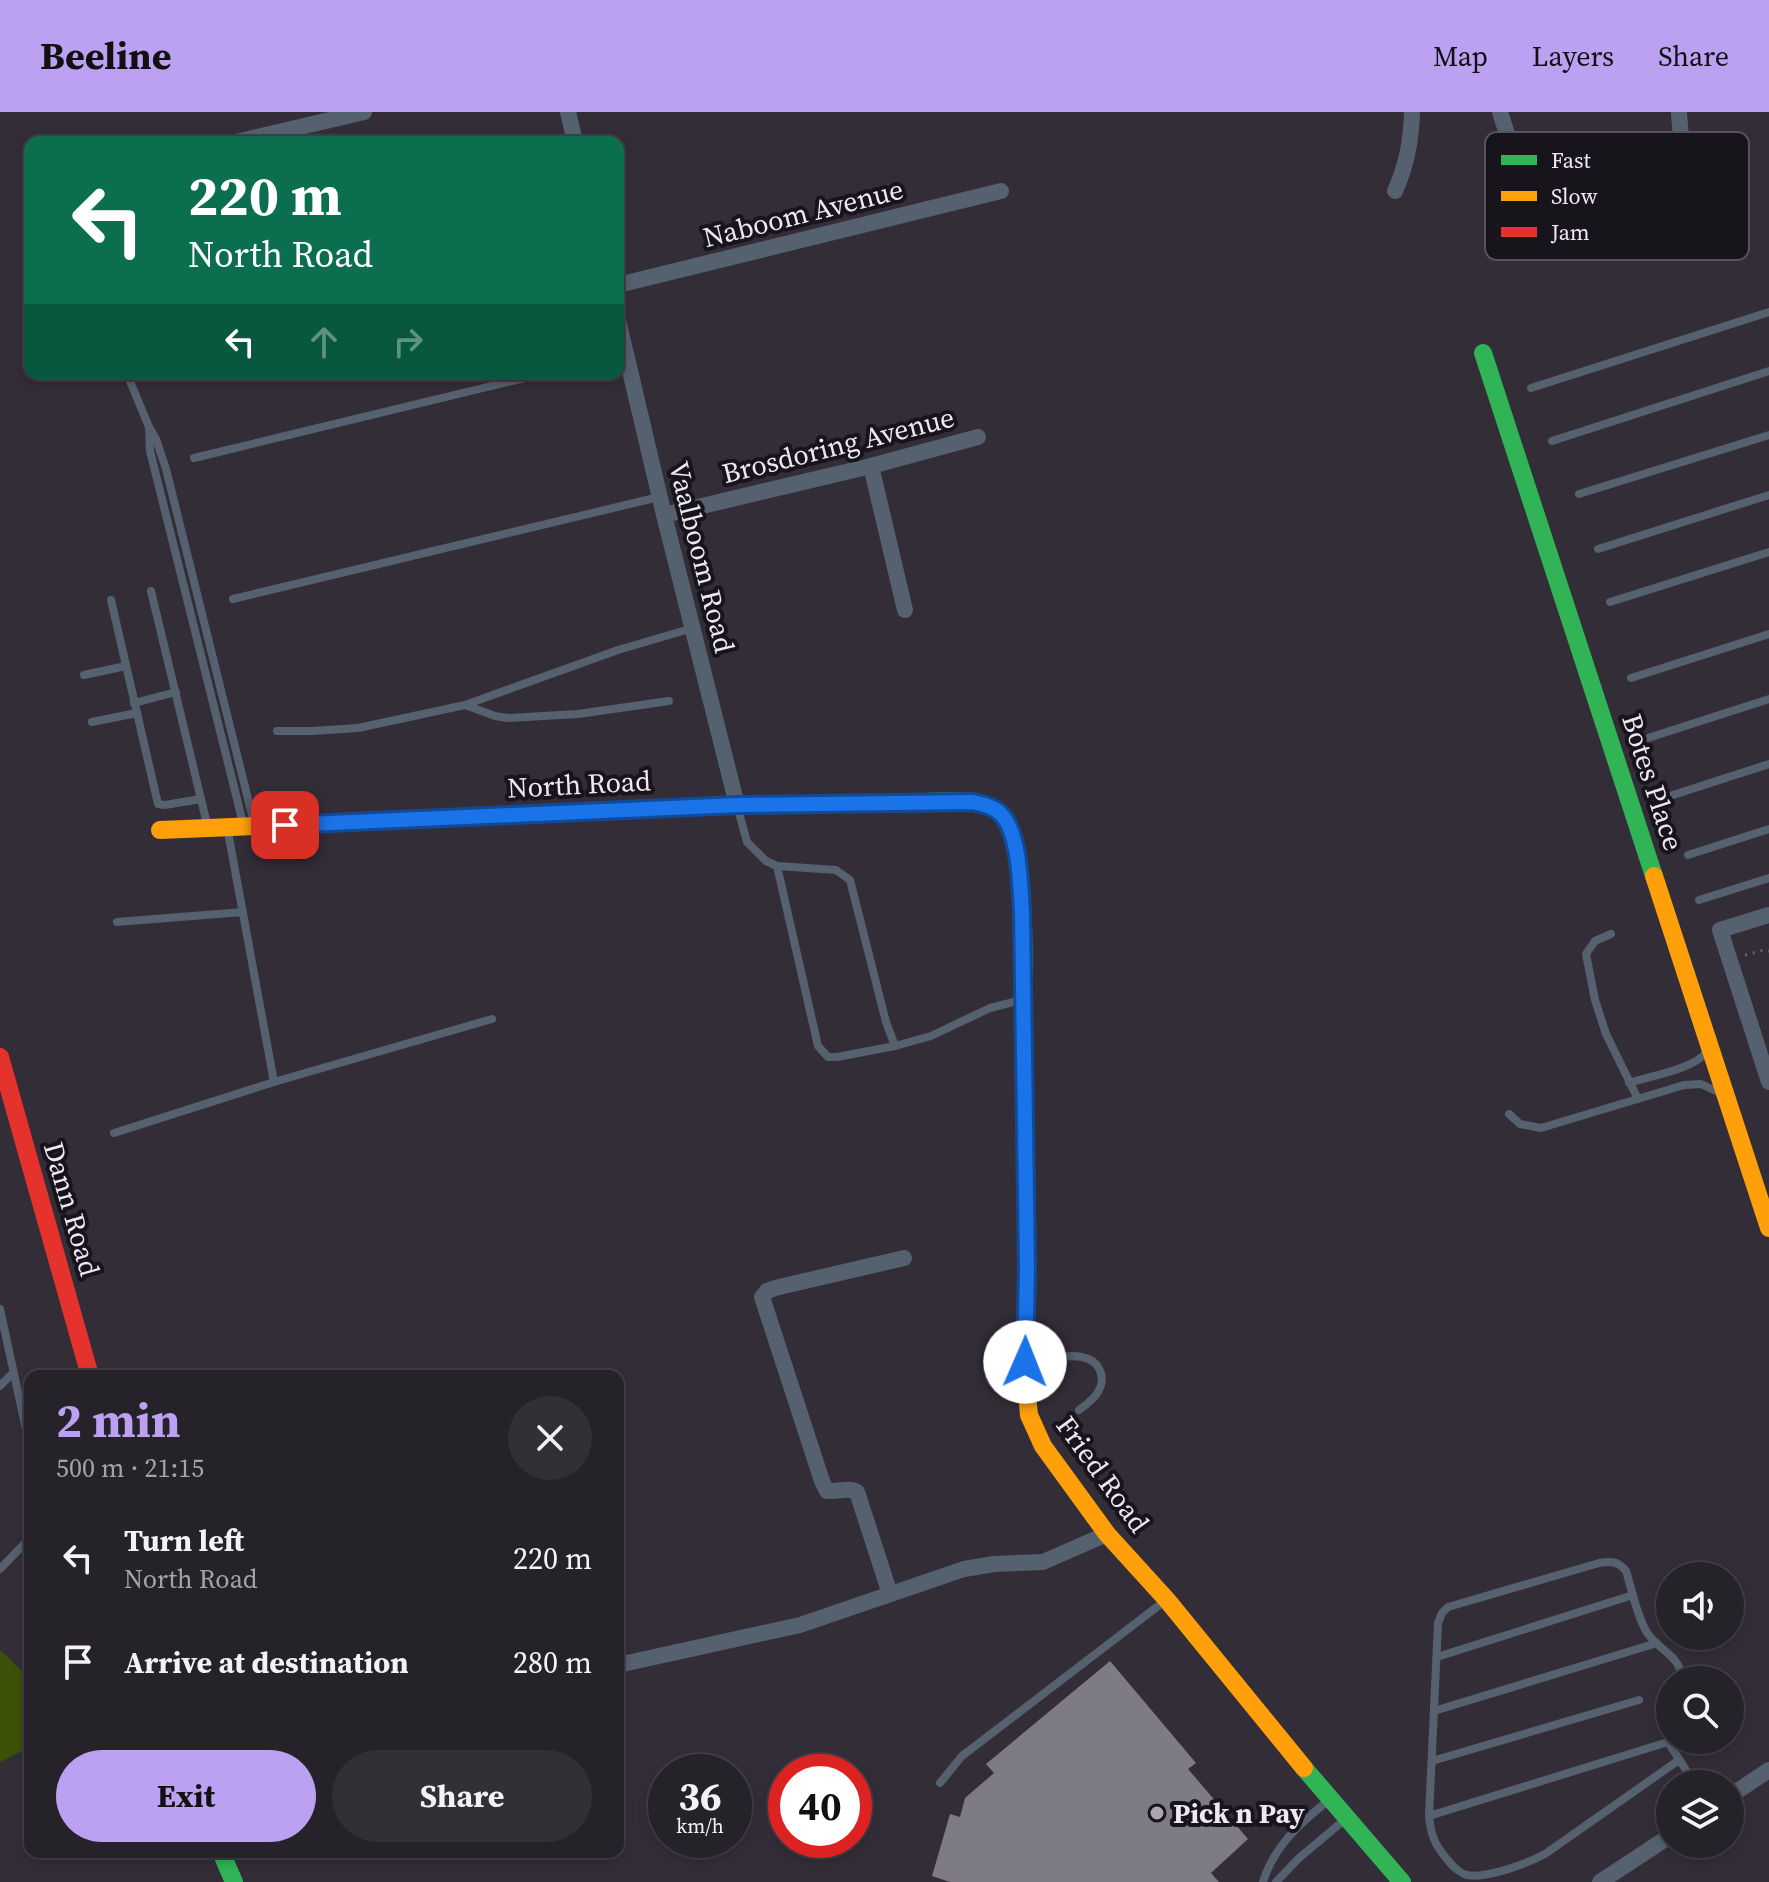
<!DOCTYPE html>
<meta charset="utf-8">
<style>
body{margin:0;font-family:"Source Serif 4",serif;background:#322f36;color:#f1f3f6;height:100vh;display:flex;flex-direction:column;font-size:30px;white-space:nowrap}
*{box-sizing:border-box;margin:0}
p{font-size:26px;color:#a4a4a8}
.icon{flex:none;width:44px;height:44px;fill:none;stroke:currentColor;stroke-width:2;stroke-linecap:round;stroke-linejoin:round}
.map{position:relative;flex:1;overflow:hidden}
.sheet{position:absolute;left:24px;top:1258px;width:600px;height:488px;display:flex;flex-direction:column;background:#26222a;border-radius:16px;box-shadow:0 4px 12px #0003,0 0 0 2px #423f47}
.sheet>*{flex:none}
.guide{position:absolute;left:24px;top:24px;width:600px;height:244px;border-radius:16px;box-shadow:0 4px 12px #0003,0 0 0 2px #423f47;background:#0b6e4f;color:#fff;overflow:hidden}
.tools{position:absolute;left:1656px;top:1450px;display:grid;gap:16px}
.tools a{display:grid;place-items:center;width:88px;height:88px;border-radius:50%;background:#26222a;box-shadow:0 4px 12px #0003,0 0 0 2px #423f47;font-size:40px}
.speed{position:absolute;left:648px;top:1642px;display:flex;gap:16px;font-size:40px;font-weight:700;text-align:center}
.speed>*{display:grid;place-content:center;width:104px;height:104px;border-radius:50%;background:#26222a;box-shadow:0 4px 12px #0003,0 0 0 2px #423f47;line-height:1}
.speed small{font-size:20px;font-weight:400}
.speed .limit{border:12px solid #d22;background:#fff;color:#111}
.pin{position:absolute;display:grid;place-items:center;width:68px;height:68px;color:#fff;margin:-34px;border-radius:16px;box-shadow:0 4px 12px #0006}
.me{position:absolute;width:88px;margin:-44px;rotate:1deg;stroke-linejoin:round;filter:drop-shadow(0 0 6px #0008)}
.turn{display:flex;align-items:center;gap:28px;height:168px;padding:0 32px;font-size:36px}
.turn .icon{width:104px;height:104px;stroke-width:2.5}
.turn b{display:block;font-size:56px;line-height:68px}
.lanes{display:flex;align-items:center;height:76px;padding:0 32px;background:#0003;justify-content:center;gap:40px;direction:ltr}
.lanes .off{opacity:.35}
.round{display:grid;place-items:center;flex:none;width:84px;height:84px;border-radius:42px;background:#322f36}
.overview{display:flex;align-items:center;justify-content:space-between;height:136px;padding:0 32px}
h1{font-size:48px;font-weight:700;line-height:60px;color:#bca0f2}
.button{display:flex;gap:16px;margin-top:auto;padding:16px 32px}
.button a{flex:1;height:92px;border-radius:48px;background:#bca0f2;color:#111;font-size:32px;font-weight:700;line-height:92px;text-align:center}
.button a+a{background:#322f36;color:#f1f3f6}
ul{padding:0;list-style:none}
li{display:flex;align-items:center;gap:24px;height:104px;padding:0 32px}
li div{flex:1}
li b{display:block;font-size:30px}
li em{font-style:normal}
header{display:flex;align-items:center;gap:48px;box-sizing:border-box;height:112px;padding:0 40px;background:#bca0f2;color:#111}
header strong{font-size:38px}
nav{display:flex;gap:44px;margin-inline-start:auto;font-size:28px}
.map>svg:first-child{display:block}
</style>
<header>
<strong>Beeline</strong>
<nav><a>Map</a><a>Layers</a><a>Share</a></nav>
</header>
<div class="map">
<svg width="1769" height="1770" viewBox="0 0 1769 1770">
<rect width="100%" height="100%" fill="#332d38"/>
<polygon fill="#3d5208" points="0,1538 30,1567 30,1635 0,1650"/>
<polygon fill="#7f7b84" points="1110,1549 1196,1651 1188,1657 1248,1727 1211,1761 1219,1770 950,1770 932,1764 950,1702 960,1705 965,1686 994,1661 986,1652"/>
<g fill="none" stroke-linecap="round" stroke-linejoin="round">
<polyline stroke="#616671" stroke-width="3" stroke-dasharray="2 6" stroke-linecap="butt" points="1745,843 1764,838 1769,839"/>
<g stroke="#56616f" stroke-width="8">
<polyline points="27,100 30,111"/>
<polyline points="127,262 149,315 156,327 166,357 254,711"/>
<polyline points="1531,276 1769,200"/>
<polyline points="149,316 150,339 243,711"/>
<polyline points="1552,329 1769,259"/>
<polyline points="194,346 541,262"/>
<polyline points="1579,382 1769,323"/>
<polyline points="1598,437 1769,383"/>
<polyline points="151,479 207,712"/>
<polyline points="233,487 659,385"/>
<polyline points="111,488 158,692 165,693 201,687"/>
<polyline points="1610,490 1769,440"/>
<polyline points="84,563 126,554"/>
<polyline points="1631,566 1769,522"/>
<polyline points="134,591 176,580"/>
<polyline points="465,593 495,604 508,606 578,602 669,589"/>
<polyline points="92,610 137,601"/>
<polyline points="277,619 312,619 358,616 465,593 618,538 693,516"/>
<polyline points="1648,626 1769,587"/>
<polyline points="1670,684 1769,652"/>
<polyline points="738,697 747,730 766,749 777,754 836,758 850,768 886,910 895,934 931,924 990,896 1018,889"/>
<polyline points="228,720 274,970"/>
<polyline points="1688,743 1769,717"/>
<polyline points="777,754 818,934 828,945 837,945 895,934"/>
<polyline points="1699,788 1769,766"/>
<polyline points="117,810 243,800"/>
<polyline points="1611,822 1595,829 1586,842 1595,888 1606,922 1638,987"/>
<path d="M1629,971C1650,964 1696,957 1707,939"/>
<polyline points="1509,1002 1520,1012 1541,1016 1684,973 1701,972 1718,980"/>
<polyline points="114,1021 274,970 492,907"/>
<polyline points="0,1197 30,1336"/>
<path d="M1030,1249C1046,1247 1066,1242 1082,1245C1099,1248 1107,1265 1098,1280C1094,1287 1086,1293 1079,1298"/>
<polyline points="0,1274 13,1261"/>
<polyline points="0,1457 30,1426"/>
<polyline points="1437,1545 1633,1483"/>
<polyline points="1434,1599 1657,1531"/>
<polyline points="1668,1630 1695,1672"/>
<path d="M1679,1648L1545,1742C1528,1751 1487,1767 1467,1763C1461,1762 1456,1757 1452,1753C1437,1736 1431,1727 1429,1704L1438,1511L1442,1501L1448,1495L1599,1451C1611,1449 1618,1449 1626,1459C1632,1478 1636,1501 1646,1519C1658,1539 1679,1541 1683,1568"/>
<polyline points="1432,1649 1639,1588"/>
<polyline points="940,1671 962,1644 1166,1488"/>
<polyline points="1429,1704 1668,1630"/>
<path d="M1263,1770C1274,1734 1300,1711 1329,1688"/>
<polyline points="1276,1770 1298,1747 1343,1709"/>
</g>
<g stroke="#56616f" stroke-width="16">
<polyline points="568,0 575,30"/>
<path d="M1500,0L1539,122C1547,137 1556,139 1572,137L1662,108C1667,105 1674,103 1678,97C1688,81 1680,21 1679,0"/>
<polyline points="236,30 364,0"/>
<path d="M1395,79C1407,52 1411,29 1412,0"/>
<polyline points="618,173 1001,79"/>
<polyline points="618,208 664,403 737,693"/>
<polyline points="871,354 905,498"/>
<polyline points="664,403 871,354 978,325"/>
<polyline points="1769,803 1720,818 1769,970"/>
<path d="M890,1482L857,1380C849,1375 836,1380 827,1379L822,1369L762,1185L767,1179L775,1176L904,1146"/>
<polyline points="618,1553 800,1513 964,1457 994,1452 1043,1450 1107,1422"/>
<polyline points="1730,1684 1769,1658"/>
<polyline points="1600,1770 1670,1724"/>
</g>
<g stroke="#30b455" stroke-width="18">
<polyline points="1483,241 1654,764"/>
<path d="M903,691C928,691 979,683 999,700C1012,711 1016,733 1018,750C1026,809 1023,871 1024,932C1025,1027 1028,1122 1026,1217"/>
<polyline points="1304,1656 1402,1770"/>
<polyline points="221,1740 234,1770"/>
</g>
<g stroke="#ff9f0a" stroke-width="18">
<polyline points="160,718 563,701"/>
<polyline points="1654,764 1769,1116"/>
<polyline points="1026,1217 1025,1262 1029,1303 1043,1334 1107,1422 1167,1488 1304,1656"/>
</g>
<g stroke="#e5322d" stroke-width="18">
<polyline points="563,701 737,693 903,691"/>
<polyline points="0,945 90,1264"/>
</g>
</g>
<g fill="none" stroke-linecap="round" stroke-linejoin="round">
<defs>
<path id="route" d="M285,713L737,693L972,690C982,692 993,694 1001,702C1020,722 1020,773 1022,800L1027,1156L1025,1250"/>
</defs>
<use href="#route" stroke="#114b97" stroke-width="20"/>
<use href="#route" stroke="#1a73e8" stroke-width="14"/>
</g>
<circle fill="#ada6b2" stroke="#18141c" stroke-width="3" cx="1157" cy="1701" r="8"/>
<g text-anchor="middle" dominant-baseline="central" stroke-width="8" stroke-linejoin="round" paint-order="stroke">
<g font-size="28" fill="#eee7f4" stroke="#18141c">
<text transform="translate(803 101) rotate(-14)">Naboom Avenue</text>
<text transform="translate(838 333) rotate(-14)">Brosdoring Avenue</text>
<text transform="translate(702 445) rotate(76)">Vaalboom Road</text>
<text transform="translate(1653 670) rotate(72)">Botes Place</text>
<text transform="translate(579 672) rotate(-3)">North Road</text>
<text transform="translate(72 1097) rotate(74)">Dann Road</text>
<text transform="translate(1103 1362) rotate(54)">Fried Road</text>
</g>
<g font-size="28" font-weight="bold" fill="#eee7f4" stroke="#18141c" text-anchor="start">
<text x="1173" y="1701">Pick n Pay</text>
</g>
</g>
<rect x="1485" y="20" width="264" height="128" rx="12" fill="#18141c" stroke="#58535d" stroke-width="2"/>
<rect x="1501" y="43" width="36" height="10" fill="#30b455"/>
<rect x="1501" y="79" width="36" height="10" fill="#ff9f0a"/>
<rect x="1501" y="115" width="36" height="10" fill="#e5322d"/>
<g font-size="22" fill="#eee7f4">
<text x="1551" y="56">Fast</text>
<text x="1551" y="92">Slow</text>
<text x="1551" y="128">Jam</text>
</g>
</svg>
<div class="tools">
<a><svg class="icon" aria-label="sound" viewBox="0 0 24 24"><path d="M4 9h4l5-4v14l-5-4H4zM17 9q2 3 0 6"/></svg></a>
<a><svg class="icon" aria-label="search" viewBox="0 0 24 24"><circle cx="10" cy="10" r="6"/><path d="M15 15l6 6"/></svg></a>
<a><svg class="icon" aria-label="layers" viewBox="0 0 24 24"><path d="M12 4l9 5-9 5-9-5zM3 14l9 5 9-5"/></svg></a>
</div>
<div class="speed"><div>36<small>km/h</small></div><div class="limit">40</div></div>
<div class="pin" style="left:285px;top:713px;background:#d93025"><svg class="icon" aria-label="arrive" viewBox="0 0 24 24"><path d="M6 21V4h12l-3 4 3 4H6"/></svg></div>
<svg class="me" style="left:1025px;top:1250px" viewBox="-20 -20 40 40"><circle r="19" fill="#fff"/><path d="M0-13L10 11 0 6-10 11z" fill="#1a73e8"/></svg>
<div class="guide">
<div class="turn"><svg class="icon" aria-label="left" viewBox="0 0 24 24"><path d="M17 20v-9H6M10 6l-5 5 5 5"/></svg><div><b>220 m</b>North Road</div></div>
<div class="lanes"><svg class="icon" aria-label="left" viewBox="0 0 24 24"><path d="M17 20v-9H6M10 6l-5 5 5 5"/></svg><svg class="icon off" aria-label="ahead" viewBox="0 0 24 24"><path d="M12 20V5M6 11l6-6 6 6"/></svg><svg class="icon off" aria-label="right" viewBox="0 0 24 24"><path d="M7 20v-9h11M14 6l5 5-5 5"/></svg></div>
</div>
<section class="sheet">
<div class="overview"><div><h1>2 min</h1><p>500 m · 21:15</p></div><a class="round"><svg class="icon" aria-label="close" viewBox="0 0 24 24"><path d="M6 6l12 12M18 6L6 18"/></svg></a></div>
<ul>
<li><svg class="icon" aria-label="left" viewBox="0 0 24 24"><path d="M17 20v-9H6M10 6l-5 5 5 5"/></svg><div><b>Turn left</b><p>North Road</p></div><em>220 m</em></li>
<li><svg class="icon" aria-label="arrive" viewBox="0 0 24 24"><path d="M6 21V4h12l-3 4 3 4H6"/></svg><div><b>Arrive at destination</b></div><em>280 m</em></li>
</ul>
<div class="button"><a>Exit</a><a>Share</a></div>
</section>
</div>
